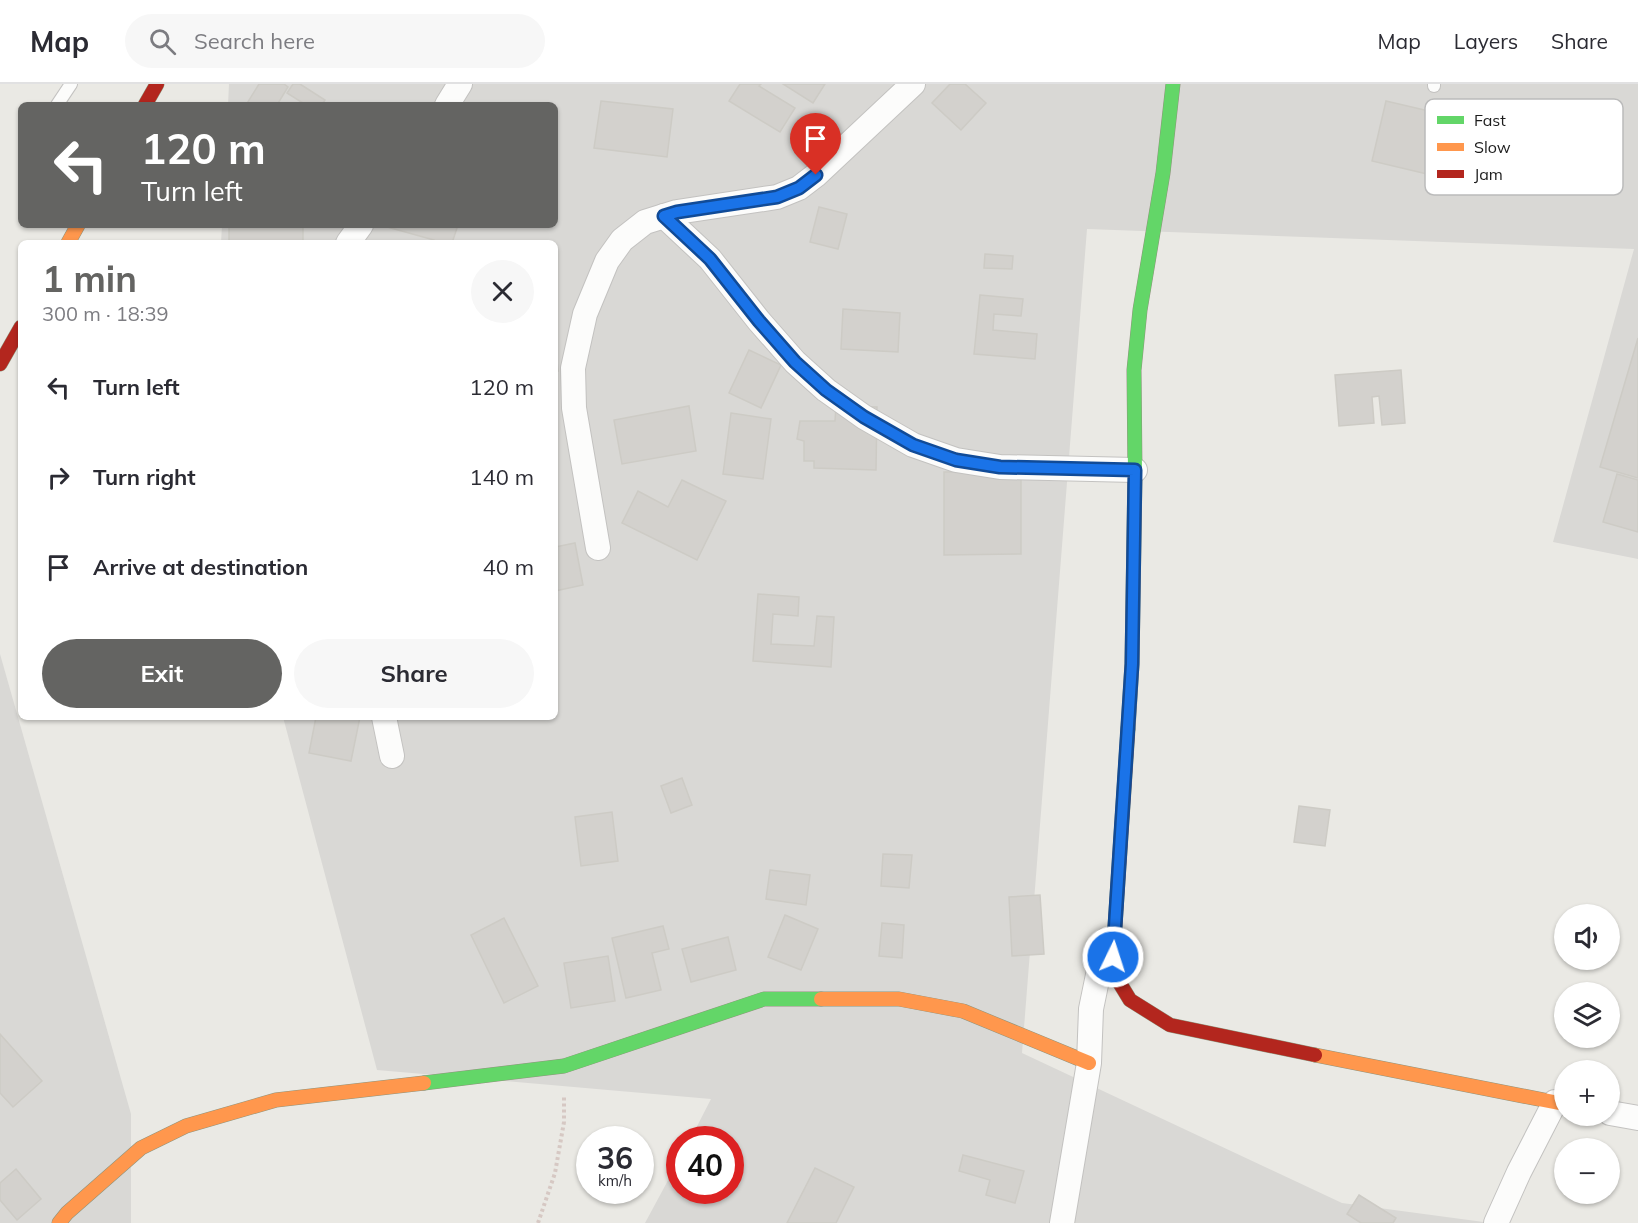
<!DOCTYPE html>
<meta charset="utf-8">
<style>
body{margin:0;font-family:Mulish,sans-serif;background:#f7f7f7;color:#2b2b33;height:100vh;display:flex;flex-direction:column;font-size:22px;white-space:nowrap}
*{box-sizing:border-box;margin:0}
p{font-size:20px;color:#7c7c81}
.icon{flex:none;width:33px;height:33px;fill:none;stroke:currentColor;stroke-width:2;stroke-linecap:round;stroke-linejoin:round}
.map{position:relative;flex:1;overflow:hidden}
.drawer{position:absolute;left:18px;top:156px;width:540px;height:480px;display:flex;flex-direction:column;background:#fff;border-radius:9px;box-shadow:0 2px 4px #0004}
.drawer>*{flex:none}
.banner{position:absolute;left:18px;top:18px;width:540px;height:126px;border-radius:9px;box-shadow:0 2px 4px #0004;background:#646462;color:#fff;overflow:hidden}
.controls{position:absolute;left:1554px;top:820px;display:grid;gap:12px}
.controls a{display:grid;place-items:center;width:66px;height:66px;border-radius:50%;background:#fff;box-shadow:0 2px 4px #0004;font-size:30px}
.speed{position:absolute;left:576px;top:1042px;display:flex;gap:12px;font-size:30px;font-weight:700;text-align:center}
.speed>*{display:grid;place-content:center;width:78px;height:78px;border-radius:50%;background:#fff;box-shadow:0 2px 4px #0004;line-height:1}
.speed small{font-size:15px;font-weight:400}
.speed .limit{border:9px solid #d22;background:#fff;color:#111}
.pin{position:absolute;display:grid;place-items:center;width:51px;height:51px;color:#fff;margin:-62px -26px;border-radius:50% 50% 50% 0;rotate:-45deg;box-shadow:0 0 6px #0007}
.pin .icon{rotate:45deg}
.me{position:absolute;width:66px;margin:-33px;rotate:4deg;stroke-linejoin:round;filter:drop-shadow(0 0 4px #0008)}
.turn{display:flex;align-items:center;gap:21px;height:126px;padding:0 24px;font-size:27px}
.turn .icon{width:78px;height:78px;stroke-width:2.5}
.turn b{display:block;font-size:42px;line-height:51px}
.round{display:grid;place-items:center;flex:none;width:63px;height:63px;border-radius:32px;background:#f7f7f7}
.head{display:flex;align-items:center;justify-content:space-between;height:102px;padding:0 24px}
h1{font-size:36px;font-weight:700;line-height:45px;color:#646462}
.action{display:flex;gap:12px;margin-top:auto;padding:12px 24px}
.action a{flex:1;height:69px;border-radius:36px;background:#646462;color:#fff;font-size:24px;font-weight:700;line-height:69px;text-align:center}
.action a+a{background:#f7f7f7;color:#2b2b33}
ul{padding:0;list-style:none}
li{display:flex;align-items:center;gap:18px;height:90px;padding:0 24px}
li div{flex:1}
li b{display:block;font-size:22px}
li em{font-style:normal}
header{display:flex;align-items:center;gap:36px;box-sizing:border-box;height:84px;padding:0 30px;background:#fff;border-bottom:2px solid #e1e1e2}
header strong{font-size:28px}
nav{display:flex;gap:33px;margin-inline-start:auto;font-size:21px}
.search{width:420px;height:54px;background:#f7f7f7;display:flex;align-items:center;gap:15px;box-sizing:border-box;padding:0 21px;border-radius:33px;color:#7c7c81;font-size:22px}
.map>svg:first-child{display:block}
</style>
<header>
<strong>Map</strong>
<div class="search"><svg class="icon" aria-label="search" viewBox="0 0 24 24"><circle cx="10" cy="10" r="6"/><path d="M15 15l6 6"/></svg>Search here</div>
<nav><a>Map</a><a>Layers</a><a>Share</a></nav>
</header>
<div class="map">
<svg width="1638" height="1139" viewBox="0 0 1638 1139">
<rect width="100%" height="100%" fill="#eae9e4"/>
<g fill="#d9d8d5">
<polygon points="229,0 1638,0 1638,475 1553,458 1634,165 1087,145 1022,969 1342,1119 1491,1139 645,1139 679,1076 680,1107 730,1107 730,1056 690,1056 711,1015 377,986 283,633 555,633 555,159 221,159 222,141 555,141 555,21 228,21"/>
<polygon points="0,570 131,1030 131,1139 0,1139"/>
</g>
<g fill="#d3d1cd" stroke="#cdcbc5" stroke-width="1.5">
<polygon points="259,0 284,0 288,3 277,21 246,21"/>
<polygon points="293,0 300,0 325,16 322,21 302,21 303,19 287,9"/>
<polygon points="740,0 761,0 759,2 795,24 780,48 729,17"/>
<polygon points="783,0 825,0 813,19"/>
<polygon points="950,0 965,0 986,19 961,46 932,19"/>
<polygon points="601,17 673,25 667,73 594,64"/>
<polygon points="1386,17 1476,38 1461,98 1372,77"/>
<polygon points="819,123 847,130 838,165 810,158"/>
<polygon points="229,141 303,141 303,159 263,157 262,159 229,159"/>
<polygon points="380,141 458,141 452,159 433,159 434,156"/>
<polygon points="985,170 1013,172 1012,185 984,184"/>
<polygon points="980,211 1023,215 1021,232 994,230 993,246 1037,250 1035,275 974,270"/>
<polygon points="843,225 900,229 898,268 841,265"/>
<polygon points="1638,254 1638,394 1600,383"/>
<polygon points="555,257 558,287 555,287"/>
<polygon points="749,266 781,281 761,324 729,309"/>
<polygon points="1401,286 1405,339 1382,341 1379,312 1372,313 1374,339 1339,342 1335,291"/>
<polygon points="689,322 696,367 622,380 614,336"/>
<polygon points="836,322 877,323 876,386 814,384 814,377 804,377 804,357 797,355 800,337 835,337"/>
<polygon points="731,329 771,335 763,395 723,390"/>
<polygon points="1021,387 1021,470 944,471 944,388"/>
<polygon points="1617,390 1638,396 1638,448 1603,438"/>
<polygon points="682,396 726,417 697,476 622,439 638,407 668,423"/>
<polygon points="575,459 583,501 555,507 555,463"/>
<polygon points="758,510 799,513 798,532 773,530 771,560 814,562 817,532 834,533 831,583 753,577"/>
<polygon points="316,633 360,633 351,677 309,669"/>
<polygon points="682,694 692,721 671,729 661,702"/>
<polygon points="1299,722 1330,726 1325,762 1294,758"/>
<polygon points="612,728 618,777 581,782 575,733"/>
<polygon points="883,770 912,771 909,804 881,802"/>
<polygon points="770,786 810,791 806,821 766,815"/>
<polygon points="1040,811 1044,870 1012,872 1009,813"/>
<polygon points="785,831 818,845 801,886 768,873"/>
<polygon points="504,834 538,902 504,919 471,851"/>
<polygon points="882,839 904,841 902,874 879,872"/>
<polygon points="663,842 669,865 652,869 661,906 626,914 612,854"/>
<polygon points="728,853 736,886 691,898 682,865"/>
<polygon points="608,872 615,917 571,924 564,879"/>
<polygon points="0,950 42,997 13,1023 0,1009"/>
<polygon points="963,1071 1024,1087 1015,1119 986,1111 990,1096 959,1087"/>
<polygon points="815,1084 854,1103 836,1139 787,1139"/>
<polygon points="16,1085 41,1115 17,1136 0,1116 0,1099"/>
<polygon points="1359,1111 1396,1134 1393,1139 1361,1139 1347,1130"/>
</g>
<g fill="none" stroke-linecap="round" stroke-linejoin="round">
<defs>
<g id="lane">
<polyline points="1434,2 1434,0"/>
<polyline points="57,21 71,0"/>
</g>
<g id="street">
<polyline points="447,21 460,0"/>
<polyline points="664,132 710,175 759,237 795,278 826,306 864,333 913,361 956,376 1000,383 1135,386"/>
<polyline points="348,159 361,141"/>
<polyline points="598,464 574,324 573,284 585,230 607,177 622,156 645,138 677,128 777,113 799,104 816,91 913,0"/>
<polyline points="384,633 392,672"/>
<polyline points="1610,1029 1638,1034"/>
<polyline points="1062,1139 1089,979 1091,925 1105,857"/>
<polyline points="1496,1139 1519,1088 1555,1018"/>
</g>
<g id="fast">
<polyline points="1135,389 1134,286 1140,226 1163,89 1173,0"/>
<polyline points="424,999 564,982 764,915 821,915"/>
</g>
<g id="slow">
<polyline points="68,159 78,141"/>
<polyline points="1128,645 1132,580 1135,389"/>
<polyline points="821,915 899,915 963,927 1089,979"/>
<polyline points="1315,971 1564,1020"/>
<polyline points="59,1139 67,1129 141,1064 186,1042 276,1016 424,999"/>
</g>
<g id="jam">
<polyline points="145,21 157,0"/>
<polyline points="0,280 21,243"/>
<polyline points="1128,645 1113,873 1116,893 1130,916 1170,941 1315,971"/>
</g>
</defs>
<use href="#lane" stroke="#c3c2c0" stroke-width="14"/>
<use href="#street" stroke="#c3c2c0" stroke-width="26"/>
<use href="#fast" stroke="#8f947c" stroke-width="15"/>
<use href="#slow" stroke="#8f947c" stroke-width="15"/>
<use href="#jam" stroke="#8f947c" stroke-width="15"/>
<polyline stroke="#d6c8c3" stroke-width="4" stroke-dasharray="3 3" stroke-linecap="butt" points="538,1139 555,1089 564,1038 564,1011"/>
<use href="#lane" stroke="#fcfcfb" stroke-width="12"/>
<use href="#street" stroke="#fcfcfb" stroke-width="24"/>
<use href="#fast" stroke="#63d668" stroke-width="14"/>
<use href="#slow" stroke="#ff974d" stroke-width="14"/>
<use href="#jam" stroke="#b3261e" stroke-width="14"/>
</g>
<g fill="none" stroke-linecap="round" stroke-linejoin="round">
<defs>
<polyline id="route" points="816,91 799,104 777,113 677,128 664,132 710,175 759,237 795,278 826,306 864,333 913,361 956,376 1000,383 1135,386 1132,580 1113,873"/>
</defs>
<use href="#route" stroke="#114b97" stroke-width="15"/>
<use href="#route" stroke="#1a73e8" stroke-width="10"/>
</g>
<rect x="1425" y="15" width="198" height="96" rx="9" fill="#fff" stroke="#bbb" stroke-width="1.5"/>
<rect x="1437" y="32" width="27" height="8" fill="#63d668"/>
<rect x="1437" y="59" width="27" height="8" fill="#ff974d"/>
<rect x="1437" y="86" width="27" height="8" fill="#b3261e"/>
<g font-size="16" fill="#1c1c1c">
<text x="1474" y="42">Fast</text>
<text x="1474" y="69">Slow</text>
<text x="1474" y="96">Jam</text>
</g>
</svg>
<div class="controls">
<a><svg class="icon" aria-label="sound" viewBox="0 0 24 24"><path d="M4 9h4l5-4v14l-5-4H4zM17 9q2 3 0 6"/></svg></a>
<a><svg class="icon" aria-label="layers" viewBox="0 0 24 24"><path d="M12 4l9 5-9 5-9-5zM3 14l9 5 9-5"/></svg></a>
<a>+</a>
<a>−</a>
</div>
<div class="speed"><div>36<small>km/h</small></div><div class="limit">40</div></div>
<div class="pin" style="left:816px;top:91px;background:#d93025"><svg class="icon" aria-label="arrive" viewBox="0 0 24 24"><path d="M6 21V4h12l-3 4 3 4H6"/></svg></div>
<svg class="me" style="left:1113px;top:873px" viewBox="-20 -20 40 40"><circle r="17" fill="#1a73e8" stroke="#fff" stroke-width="3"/><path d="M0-11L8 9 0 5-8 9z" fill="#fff"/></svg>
<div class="banner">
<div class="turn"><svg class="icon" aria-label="left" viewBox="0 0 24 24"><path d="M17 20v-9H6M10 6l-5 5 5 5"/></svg><div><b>120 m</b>Turn left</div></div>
</div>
<section class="drawer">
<div class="head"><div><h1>1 min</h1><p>300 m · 18:39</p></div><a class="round"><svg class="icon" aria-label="close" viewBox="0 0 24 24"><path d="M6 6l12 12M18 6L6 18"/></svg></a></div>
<ul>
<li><svg class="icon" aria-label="left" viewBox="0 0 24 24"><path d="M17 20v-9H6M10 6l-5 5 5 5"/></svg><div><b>Turn left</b></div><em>120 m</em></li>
<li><svg class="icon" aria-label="right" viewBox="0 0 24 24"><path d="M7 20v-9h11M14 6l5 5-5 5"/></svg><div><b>Turn right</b></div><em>140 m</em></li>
<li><svg class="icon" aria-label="arrive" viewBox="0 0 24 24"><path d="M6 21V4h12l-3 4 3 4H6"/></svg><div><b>Arrive at destination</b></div><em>40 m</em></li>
</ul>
<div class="action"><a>Exit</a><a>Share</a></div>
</section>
</div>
